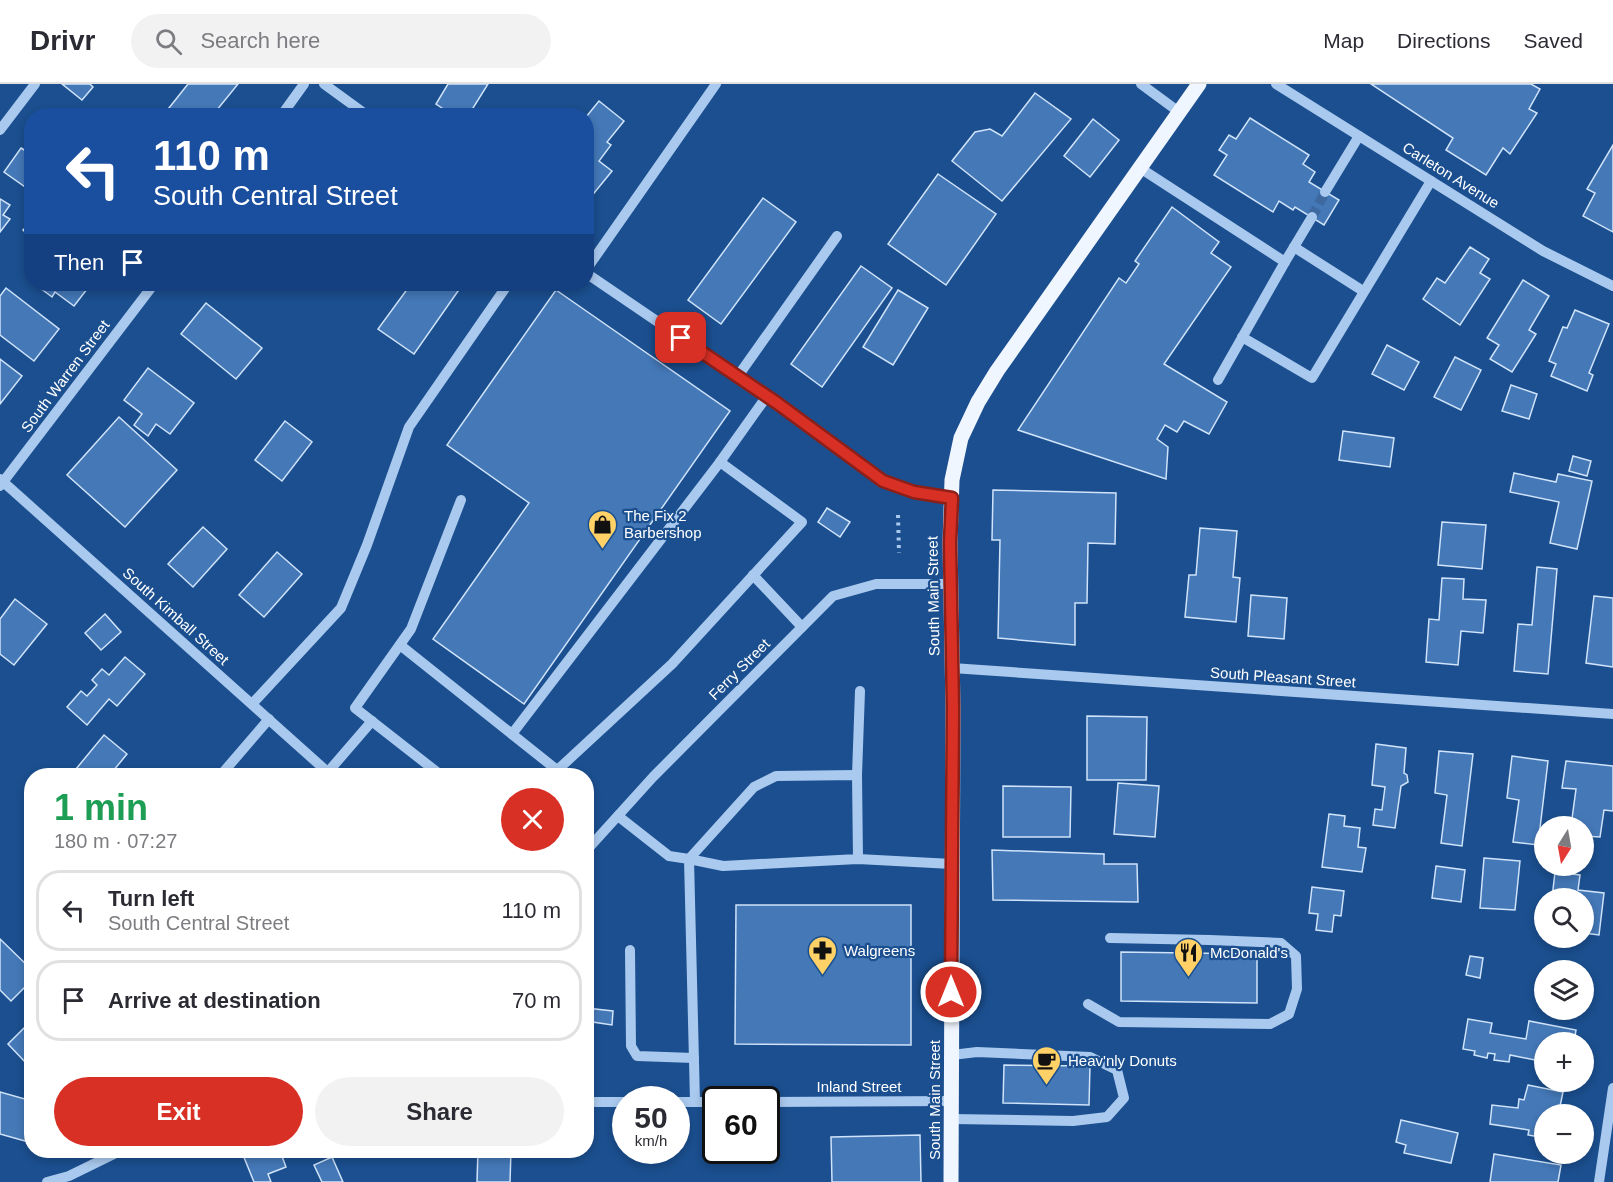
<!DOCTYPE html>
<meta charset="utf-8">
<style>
body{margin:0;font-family:Arial,sans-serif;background:#f2f2f3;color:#2b2b33;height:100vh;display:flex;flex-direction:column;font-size:22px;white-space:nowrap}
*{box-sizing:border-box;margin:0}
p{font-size:20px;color:#7c7c81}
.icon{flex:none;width:33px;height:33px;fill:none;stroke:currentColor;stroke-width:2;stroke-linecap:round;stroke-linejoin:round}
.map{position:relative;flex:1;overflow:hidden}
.drawer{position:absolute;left:24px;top:684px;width:570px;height:390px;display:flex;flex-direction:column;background:#fff;border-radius:24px;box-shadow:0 3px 9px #0003}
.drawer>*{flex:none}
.hud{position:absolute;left:24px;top:24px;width:570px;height:183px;border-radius:24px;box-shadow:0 3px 9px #0003;background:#1a4fa0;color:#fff;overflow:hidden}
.needle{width:39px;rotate:191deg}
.buttons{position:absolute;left:1534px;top:732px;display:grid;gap:12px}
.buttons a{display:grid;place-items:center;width:60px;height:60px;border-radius:50%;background:#fff;box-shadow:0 3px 9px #0003;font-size:30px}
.speed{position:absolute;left:612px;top:1002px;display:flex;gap:12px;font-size:30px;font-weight:700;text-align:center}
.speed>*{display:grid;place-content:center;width:78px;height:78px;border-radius:50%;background:#fff;box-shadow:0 3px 9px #0003;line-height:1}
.speed small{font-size:15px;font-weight:400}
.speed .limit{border:3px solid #111;border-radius:9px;background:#fff;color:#111}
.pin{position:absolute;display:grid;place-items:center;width:51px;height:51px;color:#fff;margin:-26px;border-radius:12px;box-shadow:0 3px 9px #0006}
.me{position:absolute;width:66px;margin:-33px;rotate:0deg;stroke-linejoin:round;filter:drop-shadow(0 0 4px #0008)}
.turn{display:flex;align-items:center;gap:21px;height:126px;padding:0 30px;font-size:27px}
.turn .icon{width:78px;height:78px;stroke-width:2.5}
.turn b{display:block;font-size:42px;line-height:51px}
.then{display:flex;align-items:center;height:57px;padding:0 30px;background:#0003;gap:12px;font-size:22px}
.round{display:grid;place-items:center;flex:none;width:63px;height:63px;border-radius:32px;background:#f2f2f3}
.headline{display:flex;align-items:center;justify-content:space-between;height:102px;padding:0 30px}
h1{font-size:36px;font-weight:800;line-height:45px;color:#1e9e55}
.button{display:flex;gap:12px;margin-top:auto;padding:12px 30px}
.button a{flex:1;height:69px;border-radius:36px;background:#d93025;color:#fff;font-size:24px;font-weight:800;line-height:69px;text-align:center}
.button a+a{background:#f2f2f3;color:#2b2b33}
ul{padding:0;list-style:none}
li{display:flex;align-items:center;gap:18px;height:81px;margin:0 12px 9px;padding:0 18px;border:3px solid #e1e1e2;border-radius:24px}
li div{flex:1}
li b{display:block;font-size:22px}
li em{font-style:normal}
header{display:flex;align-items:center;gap:36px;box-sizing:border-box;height:84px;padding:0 30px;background:#fff;border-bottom:2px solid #e1e1e2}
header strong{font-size:28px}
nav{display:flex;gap:33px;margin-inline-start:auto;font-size:21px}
.search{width:420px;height:54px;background:#f2f2f3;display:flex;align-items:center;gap:15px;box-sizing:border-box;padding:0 21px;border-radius:33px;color:#7c7c81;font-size:22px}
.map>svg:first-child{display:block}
</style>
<header>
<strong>Drivr</strong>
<div class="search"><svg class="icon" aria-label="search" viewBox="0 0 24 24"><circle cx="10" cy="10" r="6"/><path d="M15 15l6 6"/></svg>Search here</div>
<nav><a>Map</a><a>Directions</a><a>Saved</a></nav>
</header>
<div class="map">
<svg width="1613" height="1098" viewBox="0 0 1613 1098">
<rect width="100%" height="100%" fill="#1b4f8f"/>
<g fill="#4478b7" stroke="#cfe3fa" stroke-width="1.5">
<polygon points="62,0 90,0 93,3 82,16"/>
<polygon points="188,0 238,0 212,32 179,32 169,24"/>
<polygon points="448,0 488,0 468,32 454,32 436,20"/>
<polygon points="1371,0 1531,0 1540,5 1529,25 1537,29 1510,70 1503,64 1486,91 1446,66 1453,54"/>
<polygon points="1035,9 1071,35 1002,117 952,77 975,48 990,45 1002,52"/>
<polygon points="599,17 624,37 607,58 611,61 599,77 612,87 586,119 586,58 592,51 586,46 586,33"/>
<polygon points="1250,34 1309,71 1303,80 1315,88 1309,98 1339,116 1324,141 1295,123 1293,126 1279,117 1273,128 1214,91 1227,71 1219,66 1229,51 1236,55"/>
<polygon points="1093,35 1119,56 1090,93 1064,72"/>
<polygon points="1613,61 1613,148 1583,132 1595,109 1587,105"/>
<polygon points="21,64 32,71 32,100 28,105 4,88"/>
<polygon points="938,90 996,130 946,201 888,160"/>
<polygon points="763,114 796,138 721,240 688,216"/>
<polygon points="0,115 10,121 3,131 10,135 0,148"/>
<polygon points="1172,123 1219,158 1211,169 1231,183 1164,280 1227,318 1209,350 1184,337 1177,348 1165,341 1157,355 1168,363 1166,395 1018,346 1119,194 1126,199 1139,180 1135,177"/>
<polygon points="32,137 32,155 23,146"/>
<polygon points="1470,163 1489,175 1480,189 1490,195 1460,241 1423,215 1437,194 1445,199"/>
<polygon points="861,182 892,204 822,303 791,280"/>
<polygon points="1523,196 1549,212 1529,246 1536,250 1512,288 1490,275 1499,261 1487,254"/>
<polygon points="37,200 91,200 74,222 55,208 52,213 36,201"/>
<polygon points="411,200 463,200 414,270 378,245"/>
<polygon points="6,204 59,245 34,277 0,251 0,212"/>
<polygon points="556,206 730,327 524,620 433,555 529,419 447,361"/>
<polygon points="898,206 928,224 893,281 863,263"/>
<polygon points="206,219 262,264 236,295 181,250"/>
<polygon points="1575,226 1609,240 1589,289 1593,291 1587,307 1551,292 1556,280 1549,277 1563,243 1567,244"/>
<polygon points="1387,261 1419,278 1404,306 1372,290"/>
<polygon points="1455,273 1481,286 1461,326 1434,313"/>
<polygon points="0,275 22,292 0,320"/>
<polygon points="148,284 194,319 170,350 156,340 148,352 134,341 142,330 124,316"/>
<polygon points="1511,301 1537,310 1529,335 1502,327"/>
<polygon points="119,333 177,386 125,443 67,391"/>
<polygon points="285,337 312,358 282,397 255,376"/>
<polygon points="1343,347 1394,354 1390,383 1339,376"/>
<polygon points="1573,372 1591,377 1587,392 1569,387"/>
<polygon points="1514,389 1556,398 1558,390 1592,397 1577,465 1550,459 1559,418 1510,408"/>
<polygon points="993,406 1116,409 1115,460 1088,459 1087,519 1075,519 1075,561 998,554 1000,456 992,456"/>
<polygon points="827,424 850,438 840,453 818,438"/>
<polygon points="1442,438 1486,441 1482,485 1438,481"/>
<polygon points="203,443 227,465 193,503 168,480"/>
<polygon points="1200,444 1237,447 1233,493 1240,494 1236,538 1185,533 1189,491 1196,491"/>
<polygon points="277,468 302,490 264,533 239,511"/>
<polygon points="1537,483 1557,485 1548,590 1514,587 1518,540 1532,541"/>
<polygon points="1442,494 1464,495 1463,515 1486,516 1483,549 1461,547 1458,581 1426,578 1429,535 1439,536"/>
<polygon points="1251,511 1287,514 1284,555 1248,552"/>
<polygon points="1594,512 1613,514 1613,583 1586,579"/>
<polygon points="15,515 47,540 14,581 0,570 0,535"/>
<polygon points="105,530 121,548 101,566 85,549"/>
<polygon points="125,573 145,590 117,622 109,615 87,641 67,623 81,607 87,612 97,601 92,596 102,585 109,591"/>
<polygon points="1087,632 1147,633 1146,696 1087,696"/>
<polygon points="104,651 127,670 109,692 78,692 80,689 76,685"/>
<polygon points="1376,660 1406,664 1404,689 1407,691 1408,698 1401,702 1395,744 1373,741 1375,725 1382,726 1385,703 1372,701"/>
<polygon points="1439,667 1473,670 1462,762 1441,759 1447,711 1435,709"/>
<polygon points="1512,672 1548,677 1538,761 1513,758 1519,716 1507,714"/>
<polygon points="1566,677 1613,682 1613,727 1604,726 1600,753 1584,752 1584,742 1571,742 1576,705 1562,704"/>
<polygon points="1118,699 1159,702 1155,753 1114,750"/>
<polygon points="1003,702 1071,703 1070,753 1003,753"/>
<polygon points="1329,730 1345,732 1344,742 1360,744 1358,763 1366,764 1362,788 1322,783"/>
<polygon points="992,766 1104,770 1104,780 1137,780 1138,818 993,816"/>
<polygon points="1484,774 1520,777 1515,826 1480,824"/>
<polygon points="1436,782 1465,786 1461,818 1432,814"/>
<polygon points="1555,788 1580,791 1578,806 1604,809 1599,851 1584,849 1584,814 1552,814"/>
<polygon points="1312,803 1344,807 1341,832 1334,831 1332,848 1316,846 1318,830 1309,829"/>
<polygon points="736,821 911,821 911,961 735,960"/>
<polygon points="0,855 32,886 32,896 11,917 0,906"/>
<polygon points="1121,868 1257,870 1257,919 1121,917"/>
<polygon points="1470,872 1483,874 1480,894 1466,891"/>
<polygon points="586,924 613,927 612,941 586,937"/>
<polygon points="1468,935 1492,939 1490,949 1526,955 1529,937 1576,946 1574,958 1545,958 1545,978 1510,971 1509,978 1494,976 1495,970 1488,969 1487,974 1474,971 1475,967 1463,965"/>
<polygon points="25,943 32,950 32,976 27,980 8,960"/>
<polygon points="1004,981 1090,982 1089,1021 1003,1019"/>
<polygon points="1528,1001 1563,1008 1559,1027 1567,1028 1567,1030 1545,1030 1545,1054 1528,1051 1529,1046 1490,1040 1492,1021 1518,1024 1519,1015 1524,1016"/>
<polygon points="0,1008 32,1017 32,1059 0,1050"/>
<polygon points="1401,1036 1458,1049 1451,1079 1404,1069 1406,1061 1396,1058"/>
<polygon points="920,1051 921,1098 832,1098 831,1053"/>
<polygon points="241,1066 275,1066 276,1069 280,1067 286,1083 268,1090 271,1098 254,1098"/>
<polygon points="478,1066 511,1066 510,1098 477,1098"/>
<polygon points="1494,1070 1561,1081 1558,1098 1490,1098"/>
<polygon points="332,1073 343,1098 322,1098 314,1081"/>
</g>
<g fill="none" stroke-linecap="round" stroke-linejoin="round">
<polyline stroke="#3d69a0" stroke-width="10" stroke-dasharray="10 5" stroke-linecap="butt" points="1312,133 1325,108"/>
<polyline stroke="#a9c9ee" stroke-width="4" stroke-dasharray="3 4.5" stroke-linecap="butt" points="898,431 899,469"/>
<g stroke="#a9c9ee" stroke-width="10">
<polyline points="324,0 368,32"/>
<polyline points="1141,0 1179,28"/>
<polyline points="1276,0 1543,167 1613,202"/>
<polyline points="281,32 304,0"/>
<polyline points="0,46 35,0"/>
<polyline points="1140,84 1285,178 1312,133"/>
<polyline points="1325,108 1359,52"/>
<polyline points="1294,163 1363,207"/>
<polyline points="586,186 716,0"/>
<polyline points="586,189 777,319 883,397 914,408 952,414"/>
<polyline points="1242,253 1312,294 1431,97"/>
<polyline points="738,292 837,152"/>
<polyline points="1218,296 1285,178"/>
<polyline points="720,378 767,312"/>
<polyline points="0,395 332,692"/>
<polyline points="0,402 154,200"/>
<polyline points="753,491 802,543"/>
<polyline points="400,561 557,686"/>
<polyline points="952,584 1613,630"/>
<polyline points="252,620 341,524 367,461 409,343 508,200"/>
<polyline points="512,650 720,378 802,438 672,580 551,692"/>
<polyline points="328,688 372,637"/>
<polyline points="857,691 860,607"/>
<polyline points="220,692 269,635"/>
<polyline points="442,692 355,624 411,545 461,416"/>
<polyline points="618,732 669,772 689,775 695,1018"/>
<polyline points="586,767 653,693 833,512 876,500 950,500"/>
<polyline points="858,775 723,782 689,775 754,703 776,692 857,691 858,775 952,780"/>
<polyline points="630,866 631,962 637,972 694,974"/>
<polyline points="1088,920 1119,938 1270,940 1289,930 1297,905 1296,872 1281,859 1210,856 1110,854"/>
<polyline points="952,971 977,968 1090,973 1117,986 1124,1014 1107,1033 1073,1037 952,1035"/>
<polyline points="586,1018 626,1018"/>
<polyline points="676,1018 716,1018"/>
<polyline points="766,1018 952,1017"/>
<polyline points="47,1098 69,1092 122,1066"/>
<polyline points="1599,1098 1613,1004"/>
</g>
<polyline stroke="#f0f6ff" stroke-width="15" points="951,1098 953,624 950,459 952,396 961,354 978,318 997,287 1199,0"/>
</g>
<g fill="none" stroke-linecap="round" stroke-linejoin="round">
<defs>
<polyline id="route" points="681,254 777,319 883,397 914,408 952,414 950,459 953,624 951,908"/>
</defs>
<use href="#route" stroke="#8d1f18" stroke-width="15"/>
<use href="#route" stroke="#d93025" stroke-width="10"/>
</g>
<defs>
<symbol id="shop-pin" viewBox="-11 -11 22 30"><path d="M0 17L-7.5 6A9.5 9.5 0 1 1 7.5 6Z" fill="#ffd166" stroke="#1b4f8f"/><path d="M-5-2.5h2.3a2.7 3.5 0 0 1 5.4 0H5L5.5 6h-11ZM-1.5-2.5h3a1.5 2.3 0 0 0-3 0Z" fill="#111"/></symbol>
<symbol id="pharmacy-pin" viewBox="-11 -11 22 30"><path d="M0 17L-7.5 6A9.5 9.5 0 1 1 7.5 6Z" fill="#ffd166" stroke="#1b4f8f"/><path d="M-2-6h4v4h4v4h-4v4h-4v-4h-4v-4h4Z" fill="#111"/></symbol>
<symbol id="restaurant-pin" viewBox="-11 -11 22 30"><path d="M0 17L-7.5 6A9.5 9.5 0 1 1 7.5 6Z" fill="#ffd166" stroke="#1b4f8f"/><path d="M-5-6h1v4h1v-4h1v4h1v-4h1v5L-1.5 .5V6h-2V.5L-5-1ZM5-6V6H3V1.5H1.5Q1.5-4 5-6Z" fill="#111"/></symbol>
<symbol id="cafe-pin" viewBox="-11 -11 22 30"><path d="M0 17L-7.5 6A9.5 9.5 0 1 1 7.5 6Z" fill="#ffd166" stroke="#1b4f8f"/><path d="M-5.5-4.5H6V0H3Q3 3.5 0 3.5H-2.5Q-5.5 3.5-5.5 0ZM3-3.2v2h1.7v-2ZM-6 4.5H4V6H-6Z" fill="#111"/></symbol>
</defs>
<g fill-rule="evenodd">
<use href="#shop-pin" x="586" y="424" width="33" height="45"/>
<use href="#pharmacy-pin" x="806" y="850" width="33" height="45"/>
<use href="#restaurant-pin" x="1172" y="852" width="33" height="45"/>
<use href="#cafe-pin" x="1030" y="960" width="33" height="45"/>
</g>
<g text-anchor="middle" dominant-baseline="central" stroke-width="4.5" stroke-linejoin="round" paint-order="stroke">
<g font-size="15" fill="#fff" stroke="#1b4f8f">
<text transform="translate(1451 91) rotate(32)">Carleton Avenue</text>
<text transform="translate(65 292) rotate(-53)">South Warren Street</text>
<text transform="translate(933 512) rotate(-91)">South Main Street</text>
<text transform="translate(176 532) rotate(42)">South Kimball Street</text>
<text transform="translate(739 585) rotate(-45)">Ferry Street</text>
<text transform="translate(1283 593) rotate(4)">South Pleasant Street</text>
<text x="859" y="1002">Inland Street</text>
<text transform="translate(934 1016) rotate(-90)">South Main Street</text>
</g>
<g font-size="15" fill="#fff" stroke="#1b4f8f" text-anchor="start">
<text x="624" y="431">The Fix 2<tspan x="624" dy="17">Barbershop</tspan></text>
<text x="844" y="866">Walgreens</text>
<text x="1210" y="868">McDonald's</text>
<text x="1068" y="976">Heav'nly Donuts</text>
</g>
</g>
</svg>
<div class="buttons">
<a><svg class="needle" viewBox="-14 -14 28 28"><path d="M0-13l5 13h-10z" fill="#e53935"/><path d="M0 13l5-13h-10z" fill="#7c7c81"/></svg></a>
<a><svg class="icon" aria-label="search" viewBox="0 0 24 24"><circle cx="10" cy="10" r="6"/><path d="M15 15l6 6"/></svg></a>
<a><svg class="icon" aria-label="layers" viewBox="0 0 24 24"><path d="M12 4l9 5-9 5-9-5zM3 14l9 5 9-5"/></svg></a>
<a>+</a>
<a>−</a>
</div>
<div class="speed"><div>50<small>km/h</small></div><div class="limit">60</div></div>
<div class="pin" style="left:681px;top:254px;background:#d93025"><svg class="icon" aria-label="arrive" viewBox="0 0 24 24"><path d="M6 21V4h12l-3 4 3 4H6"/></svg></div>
<svg class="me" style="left:951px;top:908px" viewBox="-20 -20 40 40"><circle r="17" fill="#d93025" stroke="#fff" stroke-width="3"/><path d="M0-11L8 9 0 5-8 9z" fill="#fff"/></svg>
<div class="hud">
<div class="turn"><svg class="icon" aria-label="left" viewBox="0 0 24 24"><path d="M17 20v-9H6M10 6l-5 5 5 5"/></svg><div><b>110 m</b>South Central Street</div></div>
<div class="then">Then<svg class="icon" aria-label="arrive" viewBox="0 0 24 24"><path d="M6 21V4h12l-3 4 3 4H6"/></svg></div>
</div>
<section class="drawer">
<div class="headline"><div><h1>1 min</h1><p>180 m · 07:27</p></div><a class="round" style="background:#d93025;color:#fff"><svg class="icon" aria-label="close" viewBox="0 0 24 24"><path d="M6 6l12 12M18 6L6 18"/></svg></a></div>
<ul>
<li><svg class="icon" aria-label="left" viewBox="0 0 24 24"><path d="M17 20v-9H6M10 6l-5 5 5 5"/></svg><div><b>Turn left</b><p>South Central Street</p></div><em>110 m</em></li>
<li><svg class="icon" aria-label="arrive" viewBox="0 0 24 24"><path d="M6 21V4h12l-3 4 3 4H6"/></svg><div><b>Arrive at destination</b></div><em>70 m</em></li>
</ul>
<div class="button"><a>Exit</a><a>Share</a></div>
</section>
</div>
